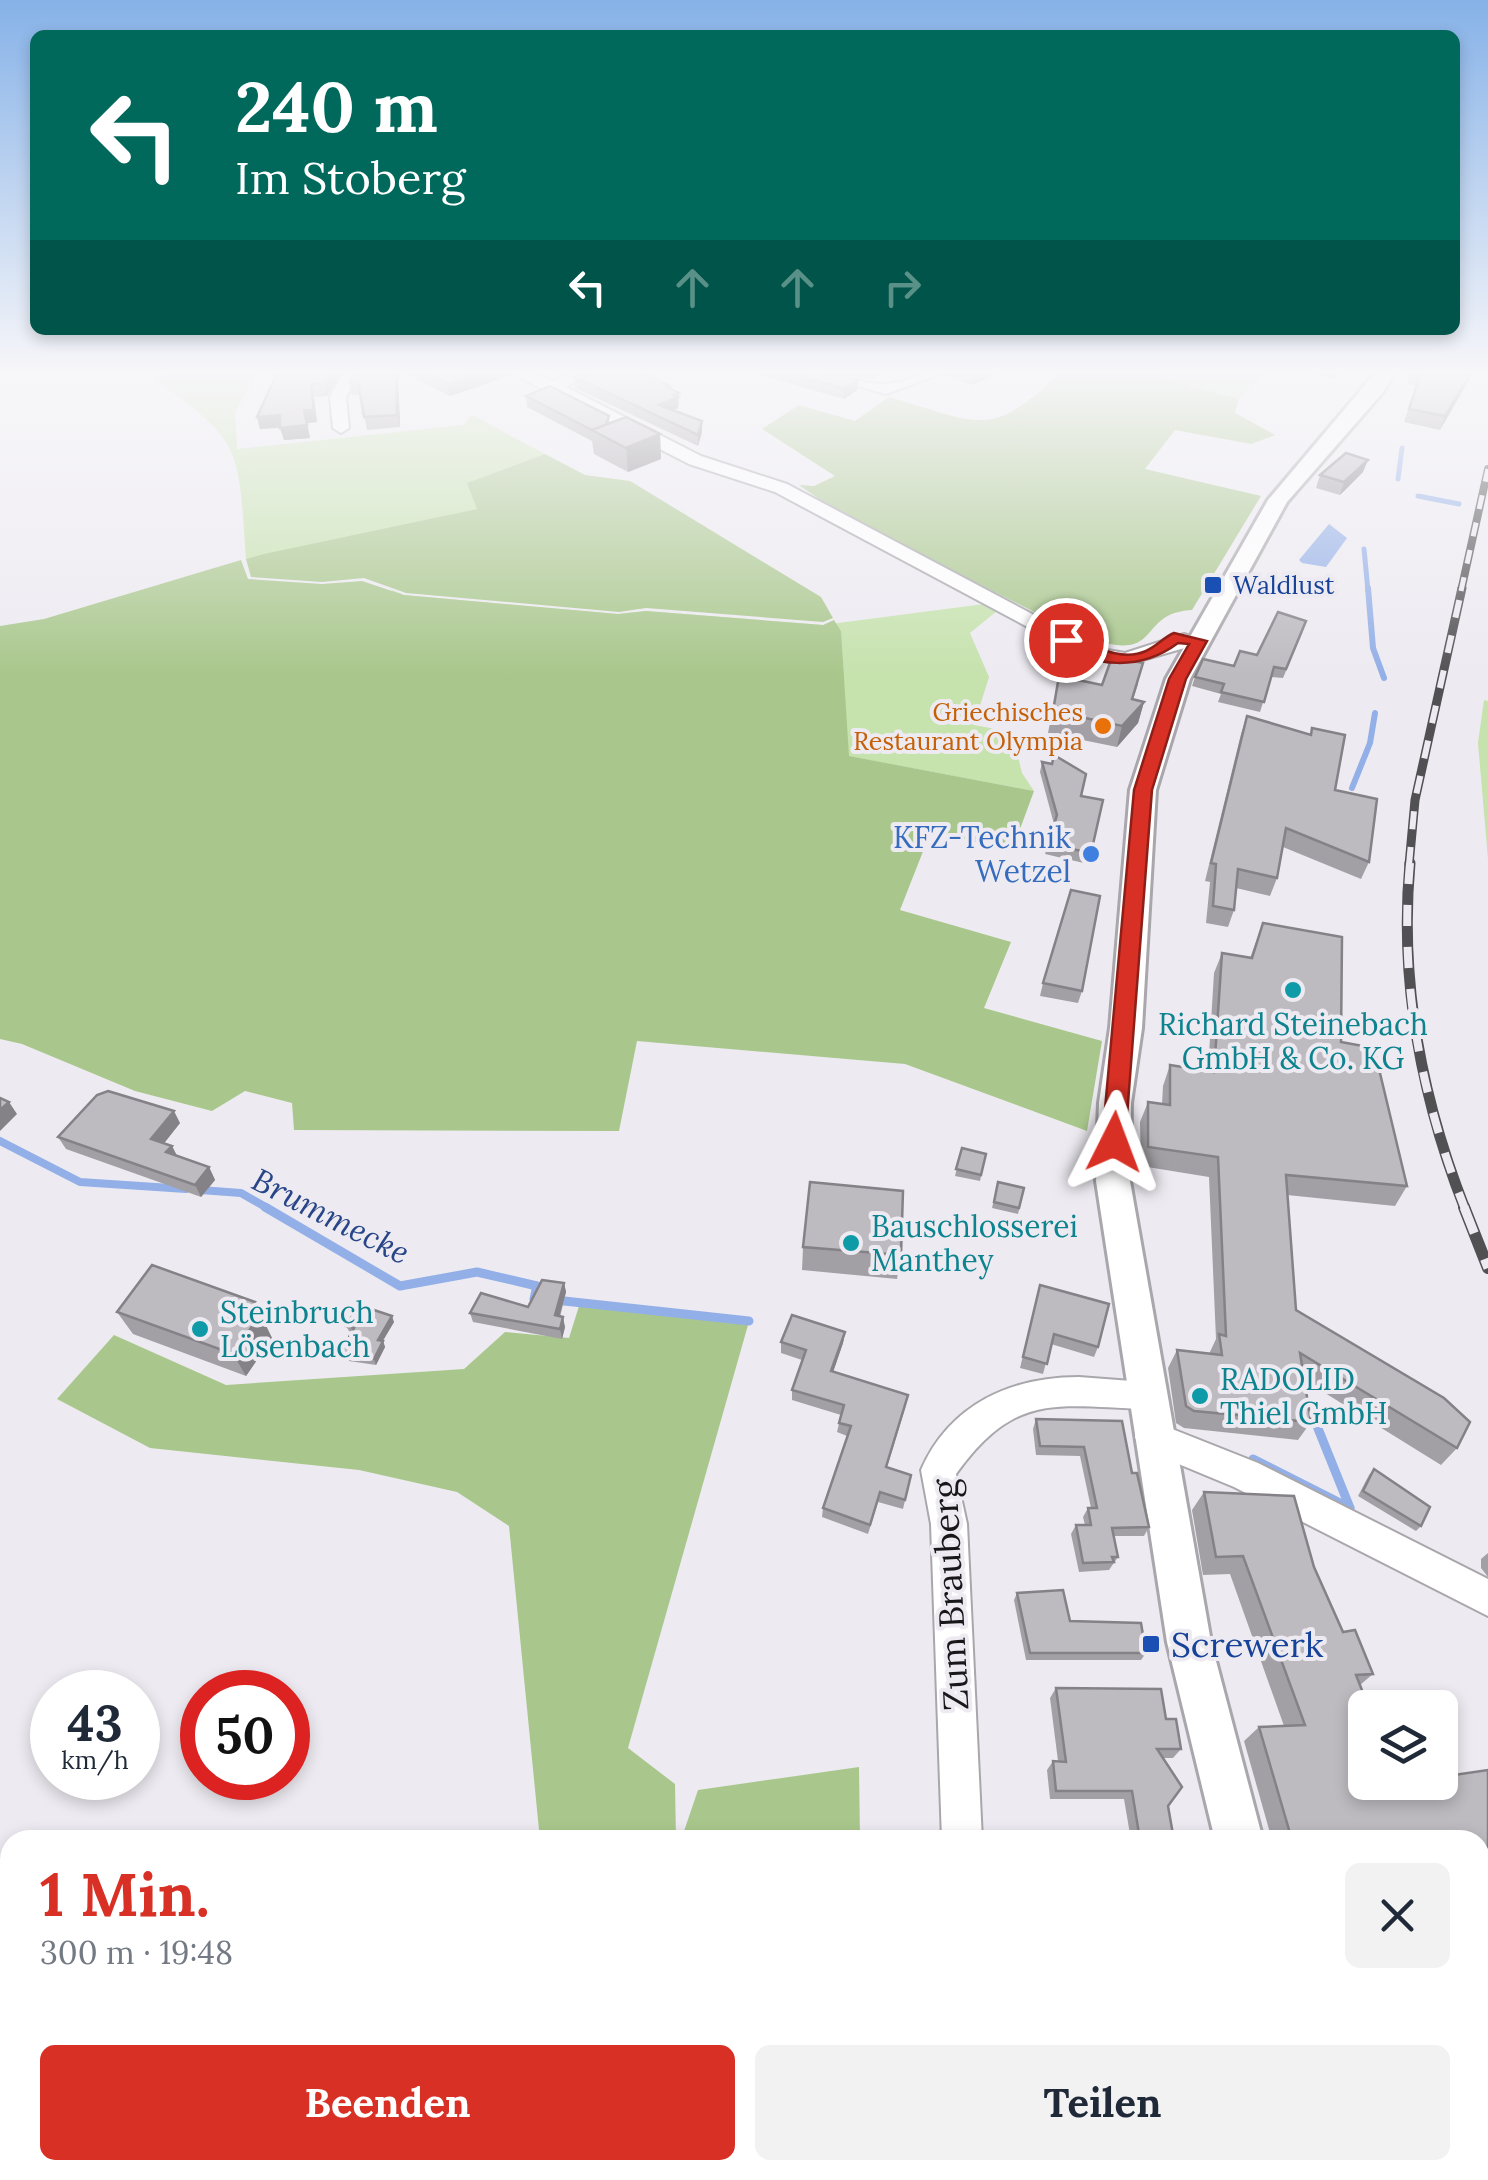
<!DOCTYPE html>
<html lang="de">
<meta charset="utf-8">
<style>
body{margin:0;font-family:Lora,serif;background:#f2f2f3;color:#1f2937;height:100vh;display:flex;flex-direction:column;font-size:38px;white-space:nowrap}
*{box-sizing:border-box;margin:0}
p{font-size:32px;color:#747a83}
.icon{flex:none;width:55px;height:55px;fill:none;stroke:currentColor;stroke-width:2;stroke-linecap:round;stroke-linejoin:round}
.map{position:relative;flex:1;overflow:hidden}
.panel{position:absolute;left:0px;top:1830px;width:1490px;height:350px;display:flex;flex-direction:column;background:#fff;border-radius:30px 30px 0 0;box-shadow:0 5px 15px #0003}
.panel>*{flex:none}
.guide{position:absolute;left:30px;top:30px;width:1430px;height:305px;border-radius:15px;box-shadow:0 5px 15px #0003;background:#00695c;color:#fff;overflow:hidden}
.controls{position:absolute;left:1348px;top:1690px;display:grid;gap:20px}
.controls a{display:grid;place-items:center;width:110px;height:110px;border-radius:15px;background:#fff;box-shadow:0 5px 15px #0003;font-size:50px}
.speed{position:absolute;left:30px;top:1670px;display:flex;gap:20px;font-size:50px;font-weight:700;text-align:center}
.speed>*{display:grid;place-content:center;width:130px;height:130px;border-radius:50%;background:#fff;box-shadow:0 5px 15px #0003;line-height:1}
.speed small{font-size:25px;font-weight:400}
.speed .limit{border:15px solid #d22;background:#fff;color:#111}
.pin{position:absolute;display:grid;place-items:center;width:85px;height:85px;color:#fff;margin:-42px;border:5px solid #fff;border-radius:50%;box-shadow:0 2px 10px #0007}
.me{position:absolute;width:110px;margin:-55px;rotate:3deg;stroke-linejoin:round;filter:drop-shadow(0 0 8px #0008)}
.turn{display:flex;align-items:center;gap:35px;height:210px;padding:0 40px;font-size:45px}
.turn .icon{width:130px;height:130px;stroke-width:2.5}
.turn b{display:block;font-size:70px;line-height:85px}
.lanes{display:flex;align-items:center;height:95px;padding:0 40px;background:#0003;justify-content:center;gap:50px;direction:ltr}
.lanes .off{opacity:.35}
.round{display:grid;place-items:center;flex:none;width:105px;height:105px;border-radius:15px;background:#f2f2f3}
.head{display:flex;align-items:center;justify-content:space-between;height:170px;padding:0 40px}
h1{font-size:60px;font-weight:700;line-height:75px;color:#d93025}
.primary-button{display:flex;gap:20px;margin-top:auto;padding:20px 40px}
.primary-button a{flex:1;height:115px;border-radius:15px;background:#d93025;color:#fff;font-size:40px;font-weight:700;line-height:115px;text-align:center}
.primary-button a+a{background:#f2f2f3;color:#1f2937}
.map>svg:first-child{display:block}
</style>
<div class="map">
<svg width="1488" height="2180" viewBox="0 0 1488 2180">
<rect width="100%" height="100%" fill="#edebf1"/>
<g fill="#c6e2ad">
<path d="M191,371H258L235,412L237,449L464,425L472,415L545,454L468,483L478,509L246,559C238,449 245,442 152,378Z"/>
<polygon points="1164,371 1267,371 1239,399 1159,378"/>
<polygon points="390,589 404,595 618,614 646,611 823,625 984,604 997,611 970,633 989,677 974,725 1012,732 1022,773 1034,791 821,751 762,872"/>
<polygon points="1484,700 1488,701 1488,859 1478,743"/>
</g>
<g fill="#a9c78c">
<path d="M1061,371H1164L1160,378L1239,399L1235,413L1275,435L1251,444L1175,430L1145,469L1261,496L1192,610C1133,613 1167,669 1078,634L842,515L799,485L814,486L835,476L762,429L799,405L855,421L889,397C977,422 991,442 1061,371Z"/>
<polygon points="545,454 585,475 630,481 821,597 833,618 823,622 646,608 619,612 406,593 364,578 322,582 251,577 246,559 264,554 477,509 467,483"/>
<polygon points="241,560 248,579 322,584 362,581 404,595 618,614 646,611 823,625 834,620 841,631 849,756 1034,791 1012,851 931,831 900,910 1011,942 984,1008 1102,1041 1087,1131 905,1064 637,1041 619,1131 294,1130 292,1103 245,1091 212,1111 135,1091 22,1044 0,1039 0,626 44,619"/>
<polygon points="579,1306 748,1325 628,1748 675,1784 676,1840 540,1840 509,1526 457,1492 359,1470 150,1448 57,1399 114,1335 226,1385 464,1369 505,1332 569,1338"/>
<polygon points="859,1767 860,1840 681,1840 698,1790"/>
<polygon points="406,2170 862,2170 862,2180 409,2180"/>
</g>
<polygon fill="#93afe7" points="1329,524 1347,538 1326,567 1302,563 1299,560"/>
<g fill="none" stroke-linecap="round" stroke-linejoin="round">
<g stroke="#93afe7" stroke-width="5">
<polyline points="1398,479 1402,448"/>
<polyline points="1418,496 1459,504"/>
<polyline points="1364,549 1368,591"/>
</g>
<g stroke="#93afe7" stroke-width="6">
<polyline points="1368,588 1373,648 1384,678"/>
<polyline points="1352,788 1370,743 1375,713"/>
</g>
<g stroke="#93afe7" stroke-width="8">
<polyline points="0,1141 80,1182 186,1189"/>
<polyline points="200,1190 241,1193 269,1209"/>
</g>
<g stroke="#93afe7" stroke-width="9">
<polyline points="265,1207 400,1286 477,1272 537,1286 534,1299 541,1299"/>
<polyline points="555,1300 749,1321"/>
<polyline points="1317,1426 1350,1508"/>
<polyline points="1253,1459 1350,1508"/>
</g>
<defs>
<g id="minor">
<polygon points="345,371 360,371 346,397 349,428 341,433 333,428 330,397"/>
<polygon points="507,371 526,371 554,381 573,371 590,371 566,387 701,456 787,484 1096,648 1125,653 1184,634 1209,641 1125,665 1082,656 775,492 689,464"/>
<path d="M804,371C832,370 858,384 884,384C906,384 925,370 948,371L886,394Z"/>
<path d="M1079,1377L1158,1383L1162,1394L1158,1405L1146,1409C1055,1406 1015,1392 956,1474L967,1524L982,1840H942L931,1524L921,1470C950,1404 1011,1377 1079,1377Z"/>
<polygon points="1152,1421 1258,1463 1488,1579 1488,1616 1234,1487 1140,1448 1135,1437 1140,1426"/>
<polygon points="970,2170 1016,2170 1017,2180 971,2180"/>
</g>
<g id="major">
<polygon points="1377,371 1395,371 1383,392 1287,502 1190,679 1156,790 1142,1028 1131,1103 1130,1181 1211,1642 1263,1840 1215,1840 1167,1642 1096,1181 1099,1103 1110,1028 1130,790 1166,679 1268,500"/>
<polygon points="1331,2170 1385,2170 1389,2180 1335,2180"/>
</g>
</defs>
<use href="#minor" stroke="#a9a7ac" stroke-width="4"/>
<use href="#major" stroke="#a9a7ac" stroke-width="6"/>
<use href="#minor" fill="#fff" fill-rule="evenodd"/>
<use href="#major" fill="#fff" fill-rule="evenodd"/>
<defs>
<polyline id="rail-far3" points="1461,591 1488,469"/>
<polyline id="rail-far2" points="1409,865 1415,800 1462,588"/>
<path id="rail-far1" d="M1410,863C1399,983 1421,1097 1465,1209"/>
<polyline id="rail" points="1464,1207 1488,1268"/>
</defs>
<use href="#rail-far3" stroke="#515053" stroke-width="8"/>
<use href="#rail-far2" stroke="#515053" stroke-width="9"/>
<use href="#rail-far1" stroke="#515053" stroke-width="11"/>
<use href="#rail" stroke="#515053" stroke-width="12"/>
<use href="#rail-far3" stroke="#edebf1" stroke-width="5" stroke-dasharray="14" stroke-linecap="butt"/>
<use href="#rail-far2" stroke="#edebf1" stroke-width="6" stroke-dasharray="18" stroke-linecap="butt"/>
<use href="#rail-far1" stroke="#edebf1" stroke-width="8" stroke-dasharray="21" stroke-linecap="butt"/>
<use href="#rail" stroke="#edebf1" stroke-width="9" stroke-dasharray="28" stroke-linecap="butt"/>
</g>
<g fill="#a3a0a5">
<polygon points="268,371 343,371 327,396 314,397 317,422 307,423 310,438 284,440 280,428 260,429 257,417 275,377"/>
<polygon points="398,371 400,427 367,430 360,394 352,395 349,382"/>
<polygon points="400,371 508,371 509,376 450,396"/>
<polygon points="746,371 884,371 872,379 837,374 858,380 857,390 844,399"/>
<polygon points="947,371 1003,371 972,385 946,376"/>
<polygon points="1314,371 1344,371 1337,379 1314,374"/>
<polygon points="1411,371 1474,371 1440,430 1404,422 1416,386 1407,384"/>
<polygon points="574,377 670,386 670,389 679,403 678,408 673,410 702,432 698,446 575,388"/>
<polygon points="526,396 609,416 609,423 660,434 661,459 628,472 594,454 592,441 527,407"/>
<polygon points="1363,472 1340,495 1316,488 1320,475"/>
<polygon points="1303,631 1283,678 1271,677 1260,712 1218,702 1221,694 1192,686 1195,677 1234,666"/>
<polygon points="1059,676 1102,685 1138,684 1133,700 1144,702 1138,723 1117,747 1048,733"/>
<polygon points="1247,716 1310,734 1312,728 1335,790 1369,862 1361,879 1283,847 1277,878 1270,896 1236,888 1234,910 1228,927 1206,923 1210,882 1205,881 1241,734"/>
<polygon points="1042,762 1081,796 1103,800 1088,864 1045,854 1054,824 1040,772"/>
<polygon points="1263,923 1341,1042 1407,1186 1395,1206 1287,1195 1296,1310 1457,1448 1441,1465 1304,1380 1311,1422 1298,1440 1184,1428 1176,1423 1168,1368 1177,1350 1209,1354 1216,1339 1209,1177 1141,1166 1140,1122 1148,1102 1162,1104 1163,1086 1170,1065 1208,1071 1214,973 1222,953 1250,958"/>
<polygon points="1043,983 1082,991 1078,1003 1040,996"/>
<polygon points="180,1123 164,1143 172,1146 177,1156 209,1167 215,1180 201,1197 66,1149 58,1137"/>
<polygon points="962,1148 986,1154 980,1181 955,1176"/>
<polygon points="998,1182 1024,1188 1018,1214 992,1208"/>
<polygon points="803,1247 901,1255 897,1279 802,1270"/>
<polygon points="564,1283 566,1292 560,1317 565,1327 562,1339 473,1322 470,1313 528,1307"/>
<polygon points="1040,1285 1098,1347 1094,1357 1051,1344 1043,1374 1020,1368"/>
<polygon points="117,1312 267,1325 266,1327 272,1338 246,1376 133,1334"/>
<polygon points="394,1322 383,1341 385,1347 376,1365 342,1360 339,1355 351,1332 349,1331 346,1326"/>
<polygon points="845,1332 843,1343 833,1372 906,1405 887,1467 911,1475 903,1509 878,1502 868,1534 822,1517 823,1508 847,1436 837,1432 841,1415 792,1400 792,1390 802,1360 781,1353 781,1342"/>
<polygon points="1036,1419 1132,1473 1149,1527 1144,1536 1113,1536 1118,1557 1109,1570 1079,1572 1071,1534 1076,1525 1085,1525 1083,1517 1088,1508 1091,1508 1080,1456 1036,1455 1033,1429"/>
<polygon points="1374,1469 1421,1526 1416,1531 1358,1496 1369,1475"/>
<polygon points="1204,1492 1294,1496 1314,1567 1343,1632 1355,1630 1373,1674 1360,1685 1369,1708 1365,1708 1365,1782 1440,1782 1440,1777 1488,1770 1488,2180 1412,2180 1408,2170 1480,2170 1480,1840 1272,1840 1244,1741 1259,1727 1284,1726 1230,1574 1203,1575 1192,1510"/>
<polygon points="1488,1553 1488,1577 1481,1568 1481,1559"/>
<polygon points="1017,1593 1070,1621 1146,1653 1141,1660 1026,1660 1014,1600"/>
<polygon points="1056,1688 1166,1719 1181,1749 1173,1758 1163,1758 1168,1806 1174,1840 1131,1840 1124,1799 1050,1799 1047,1770 1053,1761 1058,1761 1050,1698"/>
</g>
<g fill="#848286">
<polygon points="332,371 343,371 327,396 324,384"/>
<polygon points="396,371 398,371 400,427 397,415"/>
<polygon points="488,371 508,371 509,376 450,396 448,384"/>
<polygon points="873,371 884,371 872,379"/>
<polygon points="976,371 1003,371 972,385 974,372"/>
<polygon points="1472,371 1474,371 1440,430 1445,416"/>
<polygon points="858,380 857,390 844,399 844,389"/>
<polygon points="311,384 317,422 307,423 310,438 284,440 280,428 304,410"/>
<polygon points="679,393 678,408 660,416 659,405"/>
<polygon points="280,415 283,427 260,429 257,417"/>
<polygon points="702,421 702,432 698,446 698,435"/>
<polygon points="660,434 661,459 628,472 626,448"/>
<polygon points="1368,460 1363,472 1340,495 1344,482"/>
<polygon points="1144,702 1138,723 1117,747 1122,726"/>
<polygon points="9,1102 17,1114 0,1131 0,1110"/>
<polygon points="174,1111 180,1123 158,1151 151,1139"/>
<polygon points="172,1146 178,1158 166,1152"/>
<polygon points="209,1167 215,1180 201,1197 195,1185"/>
<polygon points="564,1283 566,1292 557,1325 555,1315"/>
<polygon points="255,1302 272,1338 246,1376 233,1354 249,1311"/>
<polygon points="392,1316 394,1322 380,1345 378,1340"/>
<polygon points="563,1317 565,1327 562,1339 560,1329"/>
<polygon points="845,1332 843,1343 830,1381 831,1371"/>
<polygon points="383,1341 385,1347 376,1365 374,1359"/>
</g>
<g fill="#bdbac0" stroke="#848286" stroke-width="2.5">
<polygon points="278,371 332,371 324,384 311,384 314,410 304,410 307,425 280,428 280,415 257,417"/>
<polygon points="355,371 396,371 397,415 364,417 358,382 349,382"/>
<polygon points="422,371 488,371 448,384"/>
<polygon points="590,371 639,371 670,386 667,387 679,393 673,395 678,397 659,405 702,421 698,435 574,377"/>
<polygon points="781,371 826,371 858,380 844,389"/>
<polygon points="1412,371 1472,371 1445,416 1409,409 1421,373"/>
<polygon points="550,386 609,416 606,425 592,430 526,396"/>
<polygon points="626,417 660,434 626,448 592,430"/>
<polygon points="1346,453 1368,460 1344,482 1320,475"/>
<polygon points="1278,612 1306,621 1286,669 1274,667 1264,702 1221,692 1224,684 1195,677 1203,659 1234,666 1240,651 1257,655"/>
<polygon points="1112,657 1143,663 1132,699 1144,702 1122,726 1053,711 1059,676 1102,685"/>
<polygon points="1247,716 1311,735 1312,728 1345,735 1335,790 1377,799 1369,862 1286,828 1277,878 1238,869 1234,910 1213,906 1216,864 1211,863"/>
<polygon points="1054,755 1086,774 1081,796 1103,800 1091,853 1048,844 1057,815 1042,762 1052,764"/>
<polygon points="1071,890 1100,896 1082,991 1043,983"/>
<polygon points="1263,923 1342,937 1341,1042 1374,1048 1407,1186 1286,1175 1296,1310 1444,1398 1470,1422 1457,1448 1300,1353 1311,1422 1194,1411 1186,1406 1177,1350 1222,1355 1219,1334 1226,1336 1218,1157 1148,1147 1148,1102 1170,1105 1170,1065 1214,1072 1222,953 1252,958"/>
<polygon points="108,1091 174,1111 151,1139 172,1146 166,1152 209,1167 195,1185 58,1137 97,1095"/>
<polygon points="0,1098 9,1102 0,1110"/>
<polygon points="962,1148 986,1154 981,1175 956,1169"/>
<polygon points="810,1182 903,1191 901,1255 803,1247"/>
<polygon points="998,1182 1024,1188 1019,1208 994,1202"/>
<polygon points="152,1265 255,1302 249,1311 260,1315 233,1354 117,1312"/>
<polygon points="542,1280 564,1283 555,1315 563,1317 560,1329 470,1313 481,1293 528,1307"/>
<polygon points="1040,1285 1109,1304 1098,1347 1054,1334 1047,1364 1023,1357"/>
<polygon points="359,1305 392,1316 378,1340 383,1341 374,1359 339,1355 354,1328 346,1326"/>
<polygon points="792,1315 845,1332 831,1371 908,1395 886,1467 911,1475 905,1500 880,1492 870,1525 823,1508 851,1426 839,1423 844,1405 792,1390 806,1350 781,1342"/>
<polygon points="1036,1419 1122,1421 1132,1473 1137,1473 1149,1527 1112,1528 1118,1557 1112,1557 1114,1562 1083,1563 1076,1525 1091,1525 1088,1508 1097,1508 1084,1447 1040,1446"/>
<polygon points="1374,1469 1430,1507 1421,1526 1363,1491"/>
<polygon points="1204,1492 1294,1496 1314,1567 1343,1632 1355,1630 1373,1674 1356,1675 1369,1708 1365,1708 1365,1782 1440,1782 1440,1777 1488,1770 1488,2180 1436,2180 1432,2170 1480,2170 1480,1840 1292,1840 1259,1727 1305,1725 1243,1556 1216,1557"/>
<polygon points="1063,1590 1070,1621 1141,1623 1146,1653 1030,1653 1017,1593"/>
<polygon points="1056,1688 1161,1689 1166,1719 1176,1719 1181,1749 1157,1749 1182,1787 1168,1806 1174,1840 1140,1840 1132,1791 1056,1791 1053,1761 1066,1762"/>
</g>
<linearGradient id="sky" x2="0" y2="1"><stop stop-color="#86b2e8"/><stop offset="0.55" stop-color="#f7f6f9"/><stop offset="1" stop-color="#f7f6f9" stop-opacity="0"/></linearGradient>
<rect width="1488" height="676" fill="url(#sky)"/>
<path fill="#d93025" stroke="#8d1f18" stroke-width="2.5" d="M1174,633L1207,641L1186,679L1152,790L1125,1142L1114,1151L1102,1142L1134,790L1169,679L1189,644L1178,643C1142,670 1093,670 1057,640L1066,635C1090,643 1119,663 1146,651C1157,646 1164,637 1174,633Z"/>
<g fill="#1a4fb4" stroke="#edebf1" stroke-width="4">
<rect x="1203" y="575" width="20" height="20" rx="5"/>
<rect x="1141" y="1634" width="20" height="20" rx="5"/>
</g>
<circle fill="#e8710a" stroke="#edebf1" stroke-width="4" cx="1103" cy="726" r="10"/>
<circle fill="#3f7fe0" stroke="#edebf1" stroke-width="4" cx="1091" cy="854" r="10"/>
<g fill="#0f9aa8" stroke="#edebf1" stroke-width="4">
<circle cx="1293" cy="990" r="10"/>
<circle cx="851" cy="1243" r="10"/>
<circle cx="200" cy="1329" r="10"/>
<circle cx="1200" cy="1396" r="10"/>
</g>
<g text-anchor="middle" dominant-baseline="central" stroke-width="8" stroke-linejoin="round" paint-order="stroke">
<g font-size="25" fill="#164399" stroke="#edebf1" text-anchor="start">
<text x="1233" y="585">Waldlust</text>
</g>
<g font-size="25" fill="#c56008" stroke="#edebf1" text-anchor="end">
<text x="1083" y="712">Griechisches<tspan x="1083" dy="29">Restaurant Olympia</tspan></text>
</g>
<g font-size="30" fill="#366cbe" stroke="#edebf1" text-anchor="end">
<text x="1071" y="837">KFZ-Technik<tspan x="1071" dy="34">Wetzel</tspan></text>
</g>
<g font-size="30" fill="#0d838f" stroke="#edebf1" text-anchor="start">
<text x="1293" y="1024" text-anchor="middle">Richard Steinebach<tspan x="1293" dy="34">GmbH &amp; Co. KG</tspan></text>
<text x="871" y="1226">Bauschlosserei<tspan x="871" dy="34">Manthey</tspan></text>
<text x="220" y="1312">Steinbruch<tspan x="220" dy="34">Lösenbach</tspan></text>
<text x="1220" y="1379">RADOLID<tspan x="1220" dy="34">Thiel GmbH</tspan></text>
</g>
<g font-size="32" font-style="italic" fill="#284588" stroke="#edebf1">
<text transform="translate(331 1216) rotate(27)">Brummecke</text>
</g>
<g font-size="35" fill="#18181a" stroke="#edebf1">
<text transform="translate(950 1595) rotate(-93)">Zum Brauberg</text>
</g>
<g font-size="35" fill="#164399" stroke="#edebf1" text-anchor="start">
<text x="1171" y="1644">Screwerk</text>
</g>
</g>
</svg>
<div class="controls">
<a><svg class="icon" aria-label="layers" viewBox="0 0 24 24"><path d="M12 4l9 5-9 5-9-5zM3 14l9 5 9-5"/></svg></a>
</div>
<div class="speed"><div>43<small>km/h</small></div><div class="limit">50</div></div>
<div class="pin" style="left:1066px;top:640px;background:#d93025"><svg class="icon" aria-label="arrive" viewBox="0 0 24 24"><path d="M6 21V4h12l-3 4 3 4H6"/></svg></div>
<svg class="me" style="left:1114px;top:1142px" viewBox="-20 -20 40 40"><path d="M0-17L14 15 0 8-14 15z" fill="#d93025" stroke="#fff" stroke-width="4"/></svg>
<div class="guide">
<div class="turn"><svg class="icon" aria-label="left" viewBox="0 0 24 24"><path d="M17 20v-9H6M10 6l-5 5 5 5"/></svg><div><b>240 m</b>Im Stoberg</div></div>
<div class="lanes"><svg class="icon" aria-label="left" viewBox="0 0 24 24"><path d="M17 20v-9H6M10 6l-5 5 5 5"/></svg><svg class="icon off" aria-label="ahead" viewBox="0 0 24 24"><path d="M12 20V5M6 11l6-6 6 6"/></svg><svg class="icon off" aria-label="ahead" viewBox="0 0 24 24"><path d="M12 20V5M6 11l6-6 6 6"/></svg><svg class="icon off" aria-label="right" viewBox="0 0 24 24"><path d="M7 20v-9h11M14 6l5 5-5 5"/></svg></div>
</div>
<section class="panel">
<div class="head"><div><h1>1 Min.</h1><p>300 m · 19:48</p></div><a class="round"><svg class="icon" aria-label="close" viewBox="0 0 24 24"><path d="M6 6l12 12M18 6L6 18"/></svg></a></div>
<div class="primary-button"><a>Beenden</a><a>Teilen</a></div>
</section>
</div>
